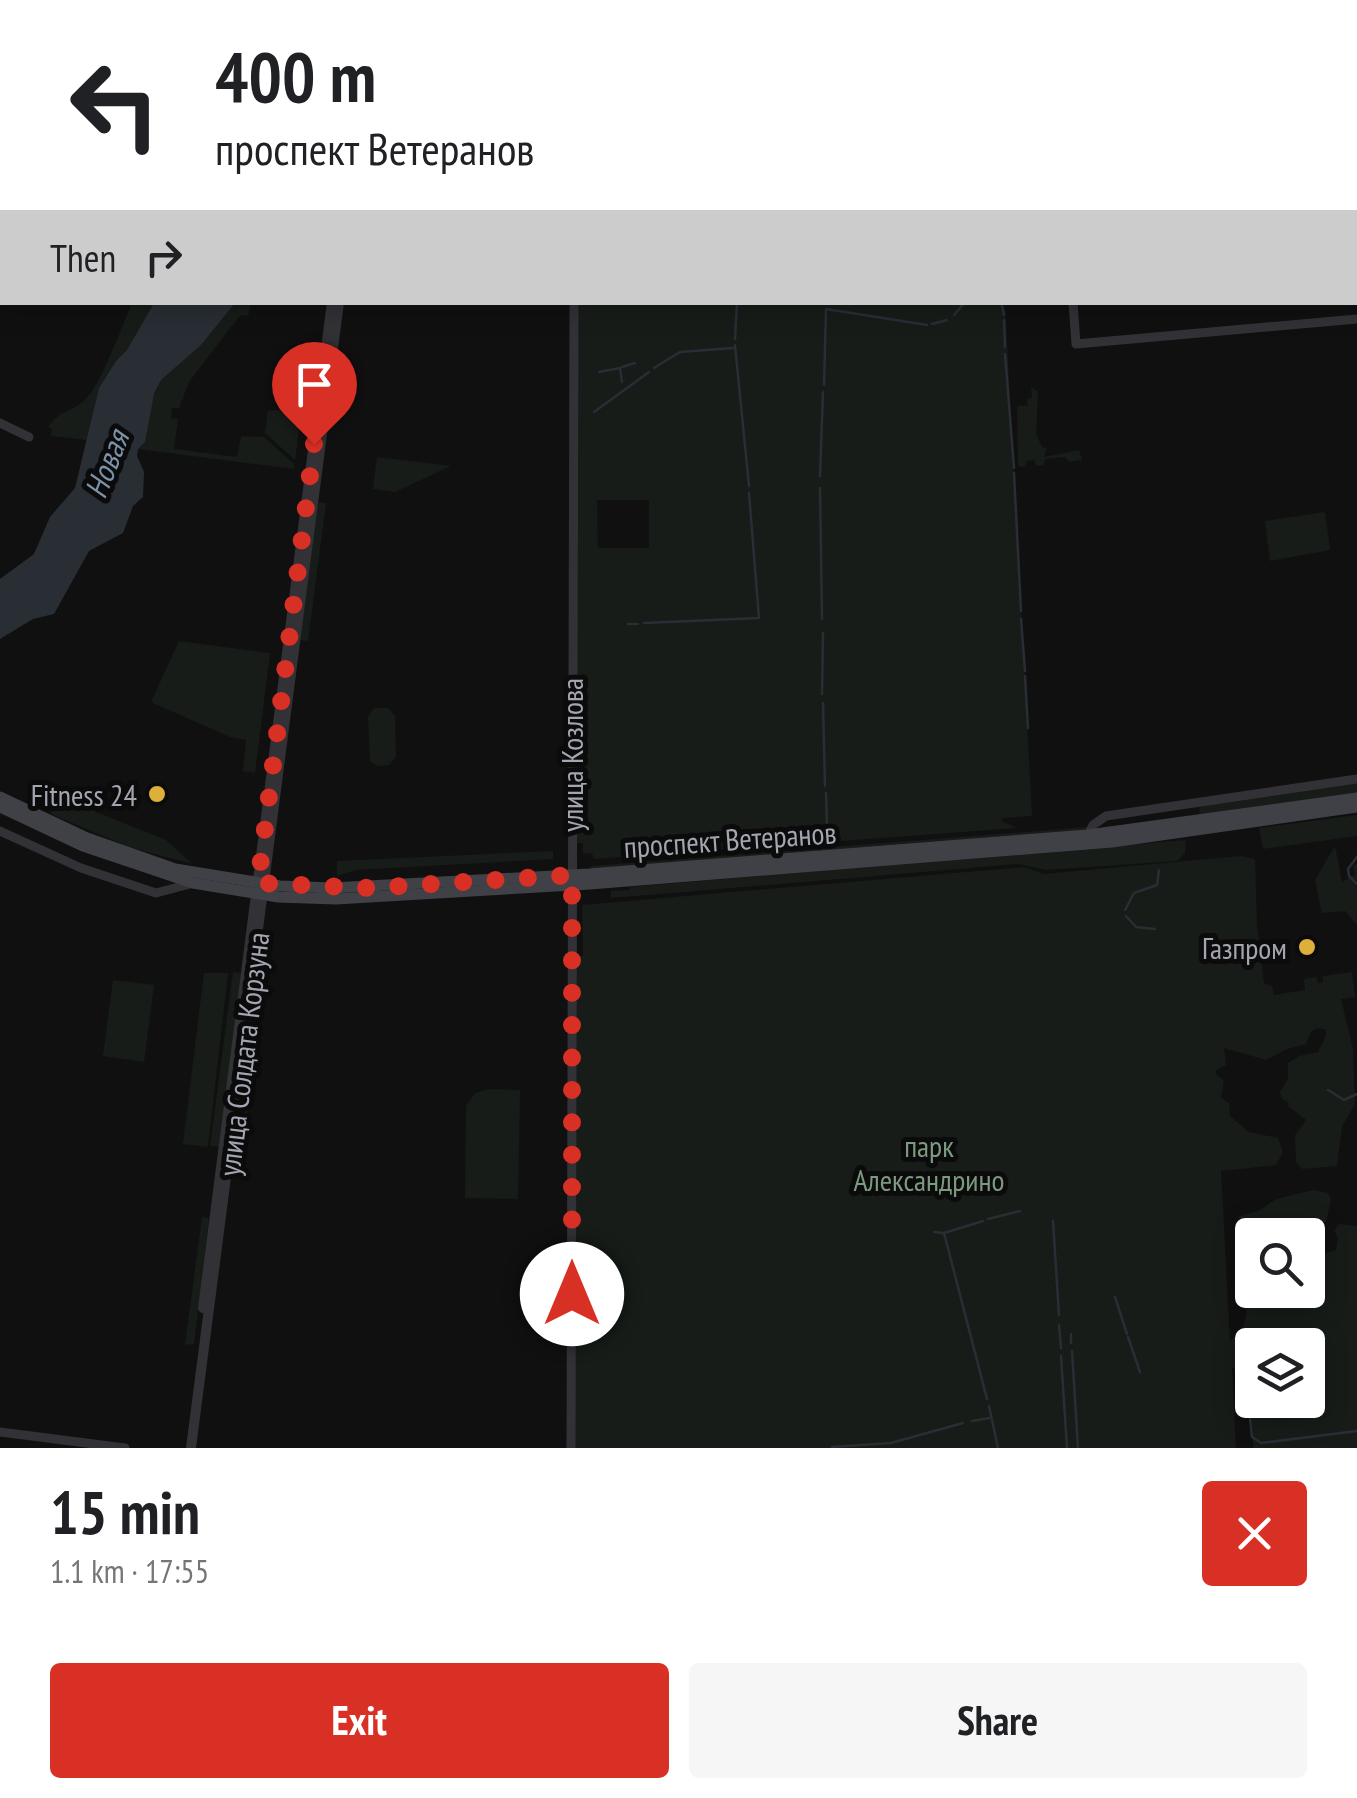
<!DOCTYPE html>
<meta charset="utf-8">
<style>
body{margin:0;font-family:"PT Sans Narrow",sans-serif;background:#f6f6f6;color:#202124;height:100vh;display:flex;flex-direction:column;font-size:38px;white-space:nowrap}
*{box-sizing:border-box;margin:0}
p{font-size:32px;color:#757577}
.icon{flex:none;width:55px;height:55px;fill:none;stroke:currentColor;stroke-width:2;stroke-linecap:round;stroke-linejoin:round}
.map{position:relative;height:1448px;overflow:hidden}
.sheet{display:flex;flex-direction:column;background:#fff;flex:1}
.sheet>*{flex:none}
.guide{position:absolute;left:0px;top:0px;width:1358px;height:305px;box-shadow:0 5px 25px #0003;background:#fff;color:#202124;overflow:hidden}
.tools{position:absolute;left:1235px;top:1218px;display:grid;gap:20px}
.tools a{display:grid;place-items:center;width:90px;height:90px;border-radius:10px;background:#fff;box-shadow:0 5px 25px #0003;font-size:50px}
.pin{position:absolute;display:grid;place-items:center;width:85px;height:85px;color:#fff;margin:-102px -42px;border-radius:50% 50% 50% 0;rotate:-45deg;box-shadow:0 0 10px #0007}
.pin .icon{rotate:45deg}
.me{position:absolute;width:110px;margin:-55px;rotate:0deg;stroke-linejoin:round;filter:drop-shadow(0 0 8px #0008)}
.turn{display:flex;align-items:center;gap:35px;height:210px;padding:0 50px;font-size:45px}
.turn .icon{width:130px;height:130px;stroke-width:2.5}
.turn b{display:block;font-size:70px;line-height:85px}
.then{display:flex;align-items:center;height:95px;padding:0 50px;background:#0003;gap:20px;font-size:38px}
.round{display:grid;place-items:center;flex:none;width:105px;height:105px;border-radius:10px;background:#f6f6f6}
.headline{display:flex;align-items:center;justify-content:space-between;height:170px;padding:0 50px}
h1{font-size:60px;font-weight:800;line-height:75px}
.action{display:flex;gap:20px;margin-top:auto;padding:20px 50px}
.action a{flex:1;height:115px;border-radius:10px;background:#d93025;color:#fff;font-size:40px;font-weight:800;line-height:115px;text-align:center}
.action a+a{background:#f6f6f6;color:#202124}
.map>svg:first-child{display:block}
</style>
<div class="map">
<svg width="1357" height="1448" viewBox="0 0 1357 1448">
<rect width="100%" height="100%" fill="#101011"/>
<g fill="#171c18" fill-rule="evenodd">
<path d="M132,303H154L127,351L116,361L99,388L87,440L51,436L52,429L48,427C63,407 74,412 86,399C103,380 121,328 132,303Z"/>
<polygon points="235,303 251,303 248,316 241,315 234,323 189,382 179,408 172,408 171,418 178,419 174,449 237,457 241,436 264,437 294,464 294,469 138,449 145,442 150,404 161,380 201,345"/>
<path d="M578,303H1005L1032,816L1003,818L1001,821L1017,828L594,859L592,853L583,854V843H575ZM597,500H649V548H598Z"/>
<polygon points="1031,387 1038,392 1036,434 1042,447 1047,448 1044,457 1079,450 1082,460 1069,462 1065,457 1046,459 1043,465 1037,466 1034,460 1027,461 1025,467 1018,466 1017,406 1028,406 1027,399 1032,398"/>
<polygon points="302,407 295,460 265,433 268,411"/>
<polygon points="377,457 451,466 395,492 373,489"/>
<polygon points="318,502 326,503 308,641 300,640"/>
<polygon points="1325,512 1330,550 1270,561 1265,521"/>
<polygon points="179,641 270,653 255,773 243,771 246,740 230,737 151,702"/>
<polygon points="374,708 388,708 395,716 396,757 389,765 377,766 370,761 368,717"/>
<polygon points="1357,782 1357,794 1200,817 1199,805"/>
<polygon points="59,797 166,840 192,864 129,847 51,814"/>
<polygon points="1357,815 1357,836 1263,849 1259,828"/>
<polygon points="1088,827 1086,831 591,871 591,866"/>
<polygon points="1186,840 1185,853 1177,861 1046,870 1018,864 611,898 611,891 629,890 630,887"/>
<polygon points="1335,846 1342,882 1355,874 1353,866 1357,864 1357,881 1352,879 1357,887 1357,925 1345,911 1322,913 1315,880"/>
<polygon points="553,851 553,859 356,870 337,876 337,861"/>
<path d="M1241,856L1255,859L1257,926L1264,983L1272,986L1274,995L1305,990L1304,979L1316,977L1318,983L1323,982V976L1352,972L1355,997L1341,999L1353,1049L1355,1104L1342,1127L1337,1166L1302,1169L1296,1162L1295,1135L1306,1120L1288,1106L1289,1103L1282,1099L1280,1092L1288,1079V1063L1299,1056L1318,1052L1326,1036V1030C1312,1025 1310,1033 1306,1044L1287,1049L1266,1060L1224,1048L1226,1065L1216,1070V1074L1224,1081L1221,1098L1229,1103L1230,1116L1249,1132L1278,1138L1283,1152L1276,1165L1221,1171L1230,1341C1261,1322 1239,1278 1239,1248L1252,1245V1290H1308V1258L1336,1250L1338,1238L1334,1231L1339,1224L1357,1226V1448H1253C1253,1422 1247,1389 1232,1366L1236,1448H575L576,956H583L582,905L1023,867L1044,874ZM1252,1345H1308V1400H1252Z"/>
<polygon points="259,968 266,968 243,1148 236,1147"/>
<polygon points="233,972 241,973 219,1147 210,1146"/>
<polygon points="204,973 228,973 208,1147 183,1144"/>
<polygon points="113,980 154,985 144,1062 103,1056"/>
<polygon points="488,1089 520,1090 518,1199 465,1198 466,1106 475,1093"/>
<polygon points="1314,1190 1328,1193 1331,1200 1326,1222 1242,1224 1238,1217 1260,1210 1276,1199"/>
<polygon points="202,1217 209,1218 194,1344 185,1345"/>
</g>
<polygon fill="#282e34" points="154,303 235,303 201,345 161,380 154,394 145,442 138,449 137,456 144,472 143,497 133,506 123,533 89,551 54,614 33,619 0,639 0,579 34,554 50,517 75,488 99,388 116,361 127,350"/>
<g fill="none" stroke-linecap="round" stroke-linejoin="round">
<g stroke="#282e34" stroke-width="2.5">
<polyline points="636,0 637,2"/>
<polyline points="737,0 737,2"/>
<polyline points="744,0 744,2"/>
<polyline points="830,2 834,0"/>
<polyline points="849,2 854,0"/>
<polyline points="1001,302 1004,315"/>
<polyline points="954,315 965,302"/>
<polyline points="1004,320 1005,347"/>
<polyline points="932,324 947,320"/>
<polyline points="735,339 737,302"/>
<polyline points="735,345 749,486"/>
<polyline points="1005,354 1014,468"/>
<polyline points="622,367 635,363"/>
<polyline points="654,368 680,352 733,348"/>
<polyline points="599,372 620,368 622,382"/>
<polyline points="824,385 826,309 927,325"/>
<polyline points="594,412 649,372"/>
<polyline points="1014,473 1021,611"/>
<polyline points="820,476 823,392"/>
<polyline points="820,488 822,619"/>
<polyline points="1021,619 1025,671"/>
<polyline points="644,623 759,618 749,493"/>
<polyline points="628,624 638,624"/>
<polyline points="1025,676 1028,728"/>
<polyline points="822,694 823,633"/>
<polyline points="823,703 825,786"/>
<polyline points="826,793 827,827"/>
<polyline points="1357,857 1348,869 1349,876 1357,884"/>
<polyline points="1125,910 1134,893 1157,885 1159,870"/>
<polyline points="1126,916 1136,927 1155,929"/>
<polyline points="1328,1090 1344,1100 1357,1094"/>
<polyline points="988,1219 1020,1211"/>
<polyline points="1053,1221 1059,1315"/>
<polyline points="934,1232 944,1233 983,1221"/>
<polyline points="944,1233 987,1399"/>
<polyline points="1115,1297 1127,1334"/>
<polyline points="1059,1325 1061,1348"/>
<polyline points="1071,1334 1071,1343"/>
<polyline points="1128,1337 1140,1372"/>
<polyline points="1072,1351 1078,1448"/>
<polyline points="1061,1356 1067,1448"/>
<polyline points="989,1406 998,1448"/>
<polyline points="1250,1419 1252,1437 1261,1443 1357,1431"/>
<polyline points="972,1421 990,1418"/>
<polyline points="832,1447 891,1443 963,1423"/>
</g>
<g stroke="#323236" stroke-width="9">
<polyline points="1355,188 1357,188"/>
<polyline points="1073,302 1076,344 1357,319"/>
<polyline points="0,423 29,437"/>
<polyline points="0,831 81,868 156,893 190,884"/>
<polyline points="1088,835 1093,825 1106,816 1357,779"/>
<polyline points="0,1432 125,1448"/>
<polyline points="571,1448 574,302"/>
</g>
<g stroke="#323236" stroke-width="10">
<polyline points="290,0 290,2"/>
<polyline points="297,0 298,2"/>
<polyline points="203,1308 332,302"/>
<polyline points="191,1448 339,302"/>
</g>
<g stroke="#404146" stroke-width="11">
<polyline points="0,797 87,838 175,869 280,886 332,888 589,874 1088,835 1357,798"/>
<polyline points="0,807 83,846 193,883 278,897 336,899 590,884 1112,842 1357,807"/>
</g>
</g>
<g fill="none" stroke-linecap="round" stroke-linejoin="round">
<polyline stroke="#d93025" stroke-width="18" stroke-dasharray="0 32.4" points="314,444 258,883 370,888 572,875 572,1294"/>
</g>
<g fill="#dfaf3b" stroke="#0b0b0c" stroke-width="4">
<circle cx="157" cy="794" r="10"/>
<circle cx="1307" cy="947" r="10"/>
</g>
<g text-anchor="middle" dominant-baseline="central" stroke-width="10" stroke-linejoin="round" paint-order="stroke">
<g font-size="30" fill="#a3a6b1" stroke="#0b0b0c">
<text transform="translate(571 755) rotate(-90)">улица Козлова</text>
<text transform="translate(730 839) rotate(-4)">проспект Ветеранов</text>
<text transform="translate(243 1054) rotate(-83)">улица Солдата Корзуна</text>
</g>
<g font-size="30" fill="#a3a6b1" stroke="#0b0b0c" text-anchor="end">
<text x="137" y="794">Fitness 24</text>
<text x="1287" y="947">Газпром</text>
</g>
<g font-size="30" fill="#7b9a7f" stroke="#0b0b0c">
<text x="929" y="1145">парк<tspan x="929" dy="34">Александрино</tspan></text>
</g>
<g font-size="32" font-style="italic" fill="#7c92a9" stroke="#0b0b0c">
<text transform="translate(106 464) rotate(-69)">Новая</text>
</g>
</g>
</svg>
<div class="tools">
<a><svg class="icon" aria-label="search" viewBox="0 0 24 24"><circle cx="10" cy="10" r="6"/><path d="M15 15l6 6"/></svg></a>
<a><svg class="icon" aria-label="layers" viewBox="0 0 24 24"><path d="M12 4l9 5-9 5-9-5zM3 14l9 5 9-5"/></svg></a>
</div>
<div class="pin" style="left:314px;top:444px;background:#d93025"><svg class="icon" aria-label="arrive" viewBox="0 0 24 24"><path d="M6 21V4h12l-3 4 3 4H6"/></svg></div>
<svg class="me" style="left:572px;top:1294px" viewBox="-20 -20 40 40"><circle r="19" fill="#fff"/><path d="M0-13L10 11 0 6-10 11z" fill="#d93025"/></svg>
<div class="guide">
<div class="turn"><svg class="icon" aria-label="left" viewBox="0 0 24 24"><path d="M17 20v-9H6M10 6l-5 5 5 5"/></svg><div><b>400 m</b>проспект Ветеранов</div></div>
<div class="then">Then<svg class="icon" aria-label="right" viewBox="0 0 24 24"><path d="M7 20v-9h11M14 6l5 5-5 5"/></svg></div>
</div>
</div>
<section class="sheet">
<div class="headline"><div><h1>15 min</h1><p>1.1 km · 17:55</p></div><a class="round" style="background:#d93025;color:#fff"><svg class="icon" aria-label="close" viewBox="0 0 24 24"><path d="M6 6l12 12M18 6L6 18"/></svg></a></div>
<div class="action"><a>Exit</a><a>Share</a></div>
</section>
